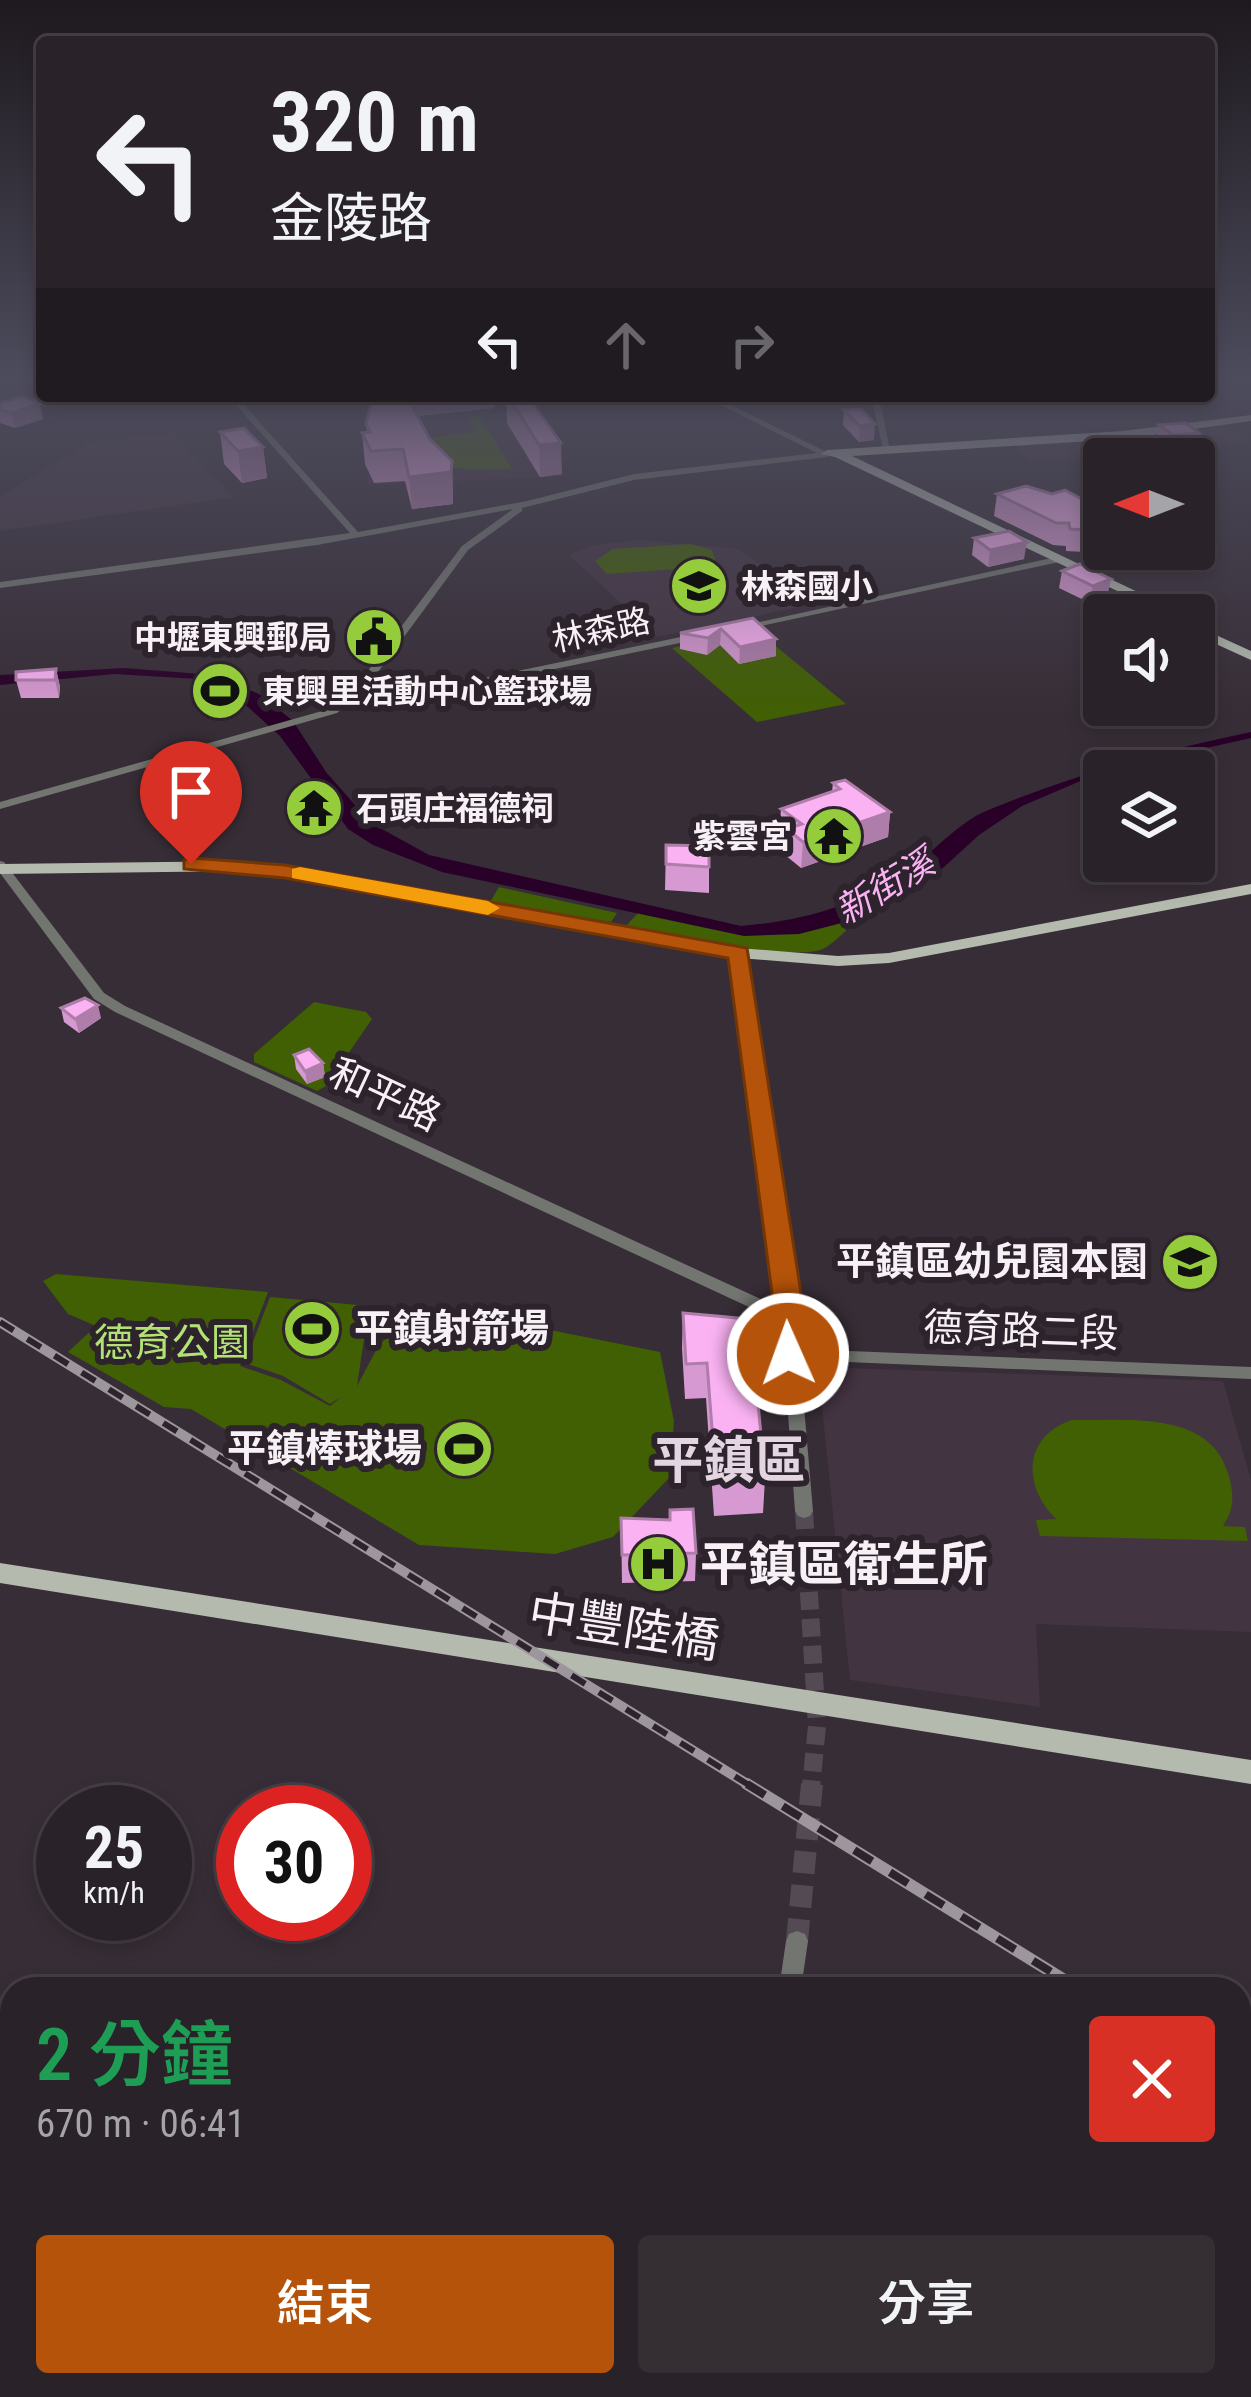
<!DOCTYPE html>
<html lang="zh-TW">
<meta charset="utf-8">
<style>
body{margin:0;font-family:"Roboto Condensed","Noto Sans TC",sans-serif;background:#352f34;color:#f1f3f6;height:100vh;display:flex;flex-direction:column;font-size:45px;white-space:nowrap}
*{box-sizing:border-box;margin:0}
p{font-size:39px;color:#a5a4a8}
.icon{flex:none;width:66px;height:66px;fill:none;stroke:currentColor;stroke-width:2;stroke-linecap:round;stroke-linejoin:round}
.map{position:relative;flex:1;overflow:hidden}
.side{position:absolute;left:0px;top:1977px;width:1251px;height:420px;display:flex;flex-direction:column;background:#292228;border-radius:36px 36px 0 0;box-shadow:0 6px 18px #0003,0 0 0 3px #453f45}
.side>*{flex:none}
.banner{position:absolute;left:36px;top:36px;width:1179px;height:366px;border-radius:12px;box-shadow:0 6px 18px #0003,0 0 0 3px #453f45;background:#292228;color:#f1f3f6;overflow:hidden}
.needle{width:78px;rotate:270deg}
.fabs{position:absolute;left:1083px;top:438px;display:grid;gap:24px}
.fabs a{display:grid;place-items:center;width:132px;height:132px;border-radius:12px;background:#292228;box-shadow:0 6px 18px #0003,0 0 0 3px #453f45;font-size:60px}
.speed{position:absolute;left:36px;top:1785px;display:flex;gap:24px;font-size:60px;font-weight:700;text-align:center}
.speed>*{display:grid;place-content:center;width:156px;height:156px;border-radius:50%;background:#292228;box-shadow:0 6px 18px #0003,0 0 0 3px #453f45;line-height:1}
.speed small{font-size:30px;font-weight:400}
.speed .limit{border:18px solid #d22;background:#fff;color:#111}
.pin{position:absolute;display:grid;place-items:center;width:102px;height:102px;color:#fff;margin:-123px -51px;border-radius:50% 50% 50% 0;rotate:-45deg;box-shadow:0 0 12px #0007}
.pin .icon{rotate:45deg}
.me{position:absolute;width:132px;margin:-66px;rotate:358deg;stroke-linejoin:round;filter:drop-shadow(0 0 9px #0008)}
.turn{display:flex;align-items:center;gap:42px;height:252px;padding:0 36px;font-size:54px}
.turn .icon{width:156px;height:156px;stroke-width:2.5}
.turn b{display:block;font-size:84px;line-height:102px}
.lanes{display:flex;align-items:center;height:114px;padding:0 36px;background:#0003;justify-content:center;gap:60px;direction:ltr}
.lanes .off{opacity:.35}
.round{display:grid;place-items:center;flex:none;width:126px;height:126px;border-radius:12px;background:#352f34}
.head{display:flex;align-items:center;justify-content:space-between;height:204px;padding:0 36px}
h1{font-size:72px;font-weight:600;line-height:90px;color:#1e9e55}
.action{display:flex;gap:24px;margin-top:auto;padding:24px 36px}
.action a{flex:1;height:138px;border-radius:12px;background:#b45309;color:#fff;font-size:48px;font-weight:600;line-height:138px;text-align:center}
.action a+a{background:#352f34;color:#f1f3f6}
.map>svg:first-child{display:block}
</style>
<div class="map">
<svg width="1251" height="2397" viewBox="0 0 1251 2397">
<rect width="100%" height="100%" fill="#372d36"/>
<g fill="#433441">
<polygon points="405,396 491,396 499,409 527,425 565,476 367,485 371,459"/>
<polygon points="1225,426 1251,442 1187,449 1200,465 1194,470 1194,459 1104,459 1104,466 1096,458 1029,461 1014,444 1136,438"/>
<polygon points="173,433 234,497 0,531 0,496 88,443"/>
<polygon points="640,540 737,549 818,603 657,637 569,555 594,545"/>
<polygon points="818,1367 1223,1381 1251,1480 1251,1632 1036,1624 1040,1707 850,1680"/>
</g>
<g fill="#415f03">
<path d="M479,416L512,469C493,469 468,471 445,466L427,438L477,432L469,417Z"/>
<polygon points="690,544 712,550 717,566 607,574 595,561 613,549"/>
<polygon points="755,629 846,704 757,722 672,648"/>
<polygon points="499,887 617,913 611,922 490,902"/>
<path d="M640,911L718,930L840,920L846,931C840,936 831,945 823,949C791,962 664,934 624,928Z"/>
<polygon points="314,1002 366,1012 372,1019 326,1086 317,1091 254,1062 254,1054"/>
<polygon points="56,1274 268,1292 240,1366 281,1380 330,1406 341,1397 330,1404 283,1376 245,1363 270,1297 369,1306 357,1386 380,1343 424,1315 456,1311 660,1352 674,1421 669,1478 613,1537 555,1554 419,1545 191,1409 164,1407 68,1352 96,1326 68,1314 43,1281"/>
<path d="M1072,1420C1123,1421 1209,1409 1228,1473C1234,1494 1235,1508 1223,1526L1245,1527L1248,1541L1040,1536L1036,1520L1056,1519C1022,1486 1023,1436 1072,1420Z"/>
<polygon points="736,2385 975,2385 992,2397 734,2397"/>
</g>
<path fill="#290028" d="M124,668L214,675L261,695L293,721L326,772L371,823L429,855L741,926C803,921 861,905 913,866C936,849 960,822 986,811C1073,775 1159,751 1251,732V738L1104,771L1022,806L979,835L933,877L865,917L799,934L744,936L442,872L373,845L348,829L280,736L228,689L198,679L114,674L0,685V675Z"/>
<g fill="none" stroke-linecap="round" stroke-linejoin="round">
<polyline stroke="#544a53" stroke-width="18" stroke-dasharray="18 9" stroke-linecap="butt" points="804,1511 817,1726 811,1787"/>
<polyline stroke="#544a53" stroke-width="22" stroke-dasharray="22 12" stroke-linecap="butt" points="797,1941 812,1784"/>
<g fill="#737670" fill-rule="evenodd">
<polygon points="228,396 236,396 358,532 527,501 634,474 817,453 702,396 712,396 831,454 827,457 634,480 522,508 522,511 468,550 370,683 445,686 695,634 700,637 699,639 445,692 365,689 337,713 0,809 0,802 329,709 358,684 462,546 513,509 317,545 0,588 0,582 350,533"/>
<polygon points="871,396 879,396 890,451 883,449"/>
<polygon points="1061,556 1066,559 1064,561 742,630 737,627"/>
<polygon points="0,861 4,862 104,993 125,1006 780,1308 733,953 734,950 744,950 799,1349 1251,1367 1251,1379 800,1360 813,1511 810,1516 804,1518 798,1516 795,1511 784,1359 780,1354 783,1349 781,1322 115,1012 94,999 0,873"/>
<polygon points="797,1931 805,1934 808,1941 801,1989 779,1989 786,1941 789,1934"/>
<polygon points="0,2082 12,2083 12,2105 0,2104"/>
<polygon points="311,2385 337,2385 341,2397 315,2397"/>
<polygon points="695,2385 721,2385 718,2397 692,2397"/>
</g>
<g fill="#b4baae" fill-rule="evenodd">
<polygon points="1251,415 1251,421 1123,439 852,456 1186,615 1168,615 835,457 821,454 827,450 1123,431"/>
<polygon points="1194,625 1251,651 1251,660 1194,634"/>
<polygon points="247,861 739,948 838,956 889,953 1251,884 1251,894 889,963 838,966 739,958 247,871 0,874 0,864"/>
<polygon points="0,1563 1251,1760 1251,1784 0,1583"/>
</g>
<defs>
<polyline id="rail-far1" points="0,1322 752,1787"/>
<g id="rail">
<polyline points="747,1784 1079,1989"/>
<polyline points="1239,2087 1251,2094"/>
</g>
</defs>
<use href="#rail-far1" stroke="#9e969d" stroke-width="10"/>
<use href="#rail" stroke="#9e969d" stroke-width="12"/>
<use href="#rail-far1" stroke="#2d232c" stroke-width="6" stroke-dasharray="16" stroke-linecap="butt"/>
<use href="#rail" stroke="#2d232c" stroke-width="8" stroke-dasharray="21" stroke-linecap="butt"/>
</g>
<g fill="#d799d1">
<polygon points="380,396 494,396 495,408 418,416 429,438 452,461 453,504 412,509 405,481 374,483 365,464 362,433 367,432 366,424 381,402"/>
<polygon points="506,396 524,396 562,474 540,477 507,423"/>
<polygon points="0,403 43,419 15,428 0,423"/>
<polygon points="844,410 874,440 859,442 843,425"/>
<polygon points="1159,425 1199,433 1196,448 1170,451 1156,441"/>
<polygon points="220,432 263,447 267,478 242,483 224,464"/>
<polygon points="997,494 1104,511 1104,553 1066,551 1066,546 1053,545 994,516"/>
<polygon points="974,538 1024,559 988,567 972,555"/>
<polygon points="1062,571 1111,579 1107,596 1090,603 1059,588"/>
<polygon points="753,618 776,639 776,656 739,664 720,645 707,655 680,649 680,633"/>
<polygon points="56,669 60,687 59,698 21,698 16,680"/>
<polygon points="833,783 890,812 888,837 801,868 785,855 786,840 779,835 781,809 832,792"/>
<polygon points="323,792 325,804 318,814 302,812 300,799"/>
<polygon points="666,845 709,867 709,893 665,890"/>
<polygon points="61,1008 101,1018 79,1033 64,1022"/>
<polygon points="294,1055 323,1063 325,1077 307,1084 296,1069"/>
<polygon points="683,1313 751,1370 765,1479 763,1513 714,1516 706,1398 685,1399 682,1348"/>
<polygon points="621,1518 670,1520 696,1553 695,1581 622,1583"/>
</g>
<g fill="#af7daa">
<polygon points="413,396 494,396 495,408 415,416"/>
<polygon points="40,404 43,419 15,428 11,413"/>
<polygon points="875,424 874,440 859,442 860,426"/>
<polygon points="1199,433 1196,448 1170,451 1173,435"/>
<polygon points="561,443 562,474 540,477 539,445"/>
<polygon points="263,447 267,478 242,483 238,451"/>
<polygon points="452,461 453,504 412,509 409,477"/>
<polygon points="1027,542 1024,559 988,567 990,550"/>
<polygon points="1111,579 1107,596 1090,603 1093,586"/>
<polygon points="721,629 720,645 707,655 708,638"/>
<polygon points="776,639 776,656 739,664 740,647"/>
<polygon points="56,669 60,687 59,698 55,680"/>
<polygon points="323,792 325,804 318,814 316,801"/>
<polygon points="890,812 888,837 801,868 803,842"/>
<polygon points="98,1005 101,1018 79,1033 75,1019"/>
<polygon points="323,1063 325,1077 307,1084 305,1071"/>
</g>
<g fill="#fab2f3" stroke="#af7daa" stroke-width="3">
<polygon points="22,396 40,404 11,413 0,409 0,403"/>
<polygon points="382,396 407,396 429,438 452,461 451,472 409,477 403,449 371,451 362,433 370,432 366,424 371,404 385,401"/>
<polygon points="508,396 524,396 531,401 561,443 539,445"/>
<polygon points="861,409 875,424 860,426 844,410"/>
<polygon points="1186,423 1199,433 1173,435 1159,425"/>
<polygon points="244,428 263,447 238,451 220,432"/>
<polygon points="1026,486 1052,494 1065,490 1104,511 1104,531 1070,529 1069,523 1056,523 997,494"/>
<polygon points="1009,531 1027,542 990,550 974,538"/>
<polygon points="1080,564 1111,579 1093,586 1062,571"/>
<polygon points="1147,603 1170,613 1142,615 1129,609"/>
<polygon points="753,618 776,639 740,647 721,629 708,638 680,633"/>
<polygon points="56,669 55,680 16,680 16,672"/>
<polygon points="845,780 890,812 803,842 787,829 802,824 781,809 840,789 833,783"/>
<polygon points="306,790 323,792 316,801 300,799"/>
<polygon points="666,845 709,846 709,867 666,864"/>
<polygon points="85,998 98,1005 75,1019 61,1008"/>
<polygon points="309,1049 323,1063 305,1071 294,1055"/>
<polygon points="683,1313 748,1319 751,1370 755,1370 765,1479 716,1481 707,1363 686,1364"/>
<polygon points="693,1509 696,1553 622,1555 621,1518 670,1520 670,1510"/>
</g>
<linearGradient id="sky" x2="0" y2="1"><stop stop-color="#1e191e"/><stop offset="0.53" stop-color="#4d4c5d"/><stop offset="1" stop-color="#4d4c5d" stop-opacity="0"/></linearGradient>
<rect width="1251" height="714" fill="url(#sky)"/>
<polygon fill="#b45309" stroke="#753606" stroke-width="3" points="191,858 285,865 747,948 801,1293 799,1361 778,1361 773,1354 772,1293 728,958 285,878 184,869 184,860"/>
<polygon fill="#f59e0b" points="300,867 488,901 500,908 488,915 292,878 292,869"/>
<defs>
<symbol id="school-disc" viewBox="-11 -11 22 22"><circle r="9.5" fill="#95cc3b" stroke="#2d232c"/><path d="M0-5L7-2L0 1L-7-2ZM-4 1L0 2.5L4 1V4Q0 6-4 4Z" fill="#111"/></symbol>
<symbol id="civic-disc" viewBox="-11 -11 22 22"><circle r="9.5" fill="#95cc3b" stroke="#2d232c"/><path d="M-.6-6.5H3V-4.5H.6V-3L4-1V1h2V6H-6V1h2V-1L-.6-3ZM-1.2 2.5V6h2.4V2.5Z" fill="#111"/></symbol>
<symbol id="stadium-disc" viewBox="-11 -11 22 22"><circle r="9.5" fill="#95cc3b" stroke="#2d232c"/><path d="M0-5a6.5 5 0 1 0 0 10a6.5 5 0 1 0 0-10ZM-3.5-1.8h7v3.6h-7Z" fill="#111"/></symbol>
<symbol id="temple-disc" viewBox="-11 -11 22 22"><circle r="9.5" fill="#95cc3b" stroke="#2d232c"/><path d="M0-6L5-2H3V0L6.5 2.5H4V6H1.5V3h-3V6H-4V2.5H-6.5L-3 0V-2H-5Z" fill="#111"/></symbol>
<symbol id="hospital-disc" viewBox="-11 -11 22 22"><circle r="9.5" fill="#95cc3b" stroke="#2d232c"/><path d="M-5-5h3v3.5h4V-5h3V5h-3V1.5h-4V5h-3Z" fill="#111"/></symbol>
</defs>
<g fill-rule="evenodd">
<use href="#school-disc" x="666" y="553" width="66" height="66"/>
<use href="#civic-disc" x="341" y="604" width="66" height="66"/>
<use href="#stadium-disc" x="187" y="658" width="66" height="66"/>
<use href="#temple-disc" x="281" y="775" width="66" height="66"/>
<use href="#temple-disc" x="801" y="803" width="66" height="66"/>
<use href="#school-disc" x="1157" y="1229" width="66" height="66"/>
<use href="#stadium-disc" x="279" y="1296" width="66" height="66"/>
<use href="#stadium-disc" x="431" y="1416" width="66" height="66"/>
<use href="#hospital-disc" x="625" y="1531" width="66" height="66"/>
</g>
<g text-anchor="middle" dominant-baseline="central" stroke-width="12" stroke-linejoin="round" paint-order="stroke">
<g font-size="33" font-weight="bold" fill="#f7f1f6" stroke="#2d232c" text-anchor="start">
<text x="741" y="586">林森國小</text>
<text x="332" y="637" text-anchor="end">中壢東興郵局</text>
<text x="262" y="691">東興里活動中心籃球場</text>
<text x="356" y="808">石頭庄福德祠</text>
<text x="792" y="836" text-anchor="end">紫雲宮</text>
</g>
<g font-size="33" fill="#f7f1f6" stroke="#2d232c">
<text transform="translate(601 630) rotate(-12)">林森路</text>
</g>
<g font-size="36" font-style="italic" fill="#fab2f4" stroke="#2d232c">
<text transform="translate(885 887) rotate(-31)">新街溪</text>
</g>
<g font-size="39" fill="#f7f1f6" stroke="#2d232c">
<text transform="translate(385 1095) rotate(25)">和平路</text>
<text transform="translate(1021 1331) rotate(2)">德育路二段</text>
</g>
<g font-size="39" font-weight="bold" fill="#f7f1f6" stroke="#2d232c" text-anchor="end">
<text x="1148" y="1262">平鎮區幼兒園本園</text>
<text x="354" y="1329" text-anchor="start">平鎮射箭場</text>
<text x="422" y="1449">平鎮棒球場</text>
</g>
<g font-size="39" fill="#b3e274" stroke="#2d232c">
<text x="172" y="1343">德育公園</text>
</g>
<g font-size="48" font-weight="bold" fill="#f7f1f6" stroke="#2d232c" text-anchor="start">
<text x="700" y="1564">平鎮區衛生所</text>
</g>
<g font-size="48" fill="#f7f1f6" stroke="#2d232c">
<text transform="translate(624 1627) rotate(9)">中豐陸橋</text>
</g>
<g font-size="51" font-weight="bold" fill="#e3d5e1" stroke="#2d232c">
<text x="729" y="1460">平鎮區</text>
</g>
</g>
</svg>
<div class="fabs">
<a><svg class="needle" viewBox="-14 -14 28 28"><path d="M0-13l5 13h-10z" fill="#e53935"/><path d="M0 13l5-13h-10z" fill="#a5a4a8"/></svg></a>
<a><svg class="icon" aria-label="sound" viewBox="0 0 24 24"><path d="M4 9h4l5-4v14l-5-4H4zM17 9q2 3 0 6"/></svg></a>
<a><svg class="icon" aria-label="layers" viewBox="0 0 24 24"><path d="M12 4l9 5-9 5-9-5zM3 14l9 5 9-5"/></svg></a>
</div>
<div class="speed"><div>25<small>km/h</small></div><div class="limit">30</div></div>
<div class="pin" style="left:191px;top:864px;background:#d93025"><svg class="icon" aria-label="arrive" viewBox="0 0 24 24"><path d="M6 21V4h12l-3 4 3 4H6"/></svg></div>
<svg class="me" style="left:788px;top:1354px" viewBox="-20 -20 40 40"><circle r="17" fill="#b45309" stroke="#fff" stroke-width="3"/><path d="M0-11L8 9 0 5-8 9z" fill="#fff"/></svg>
<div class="banner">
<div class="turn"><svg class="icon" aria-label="left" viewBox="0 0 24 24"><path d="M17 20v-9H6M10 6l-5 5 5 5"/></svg><div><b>320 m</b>金陵路</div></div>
<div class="lanes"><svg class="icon" aria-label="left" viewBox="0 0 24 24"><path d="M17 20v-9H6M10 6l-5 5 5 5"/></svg><svg class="icon off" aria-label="ahead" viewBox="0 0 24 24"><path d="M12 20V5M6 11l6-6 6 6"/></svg><svg class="icon off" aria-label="right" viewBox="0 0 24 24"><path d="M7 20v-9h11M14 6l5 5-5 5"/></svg></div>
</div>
<section class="side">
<div class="head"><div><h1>2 分鐘</h1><p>670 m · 06:41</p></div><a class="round" style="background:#d93025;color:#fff"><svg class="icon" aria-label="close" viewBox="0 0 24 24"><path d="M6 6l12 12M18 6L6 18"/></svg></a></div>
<div class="action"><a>結束</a><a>分享</a></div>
</section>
</div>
